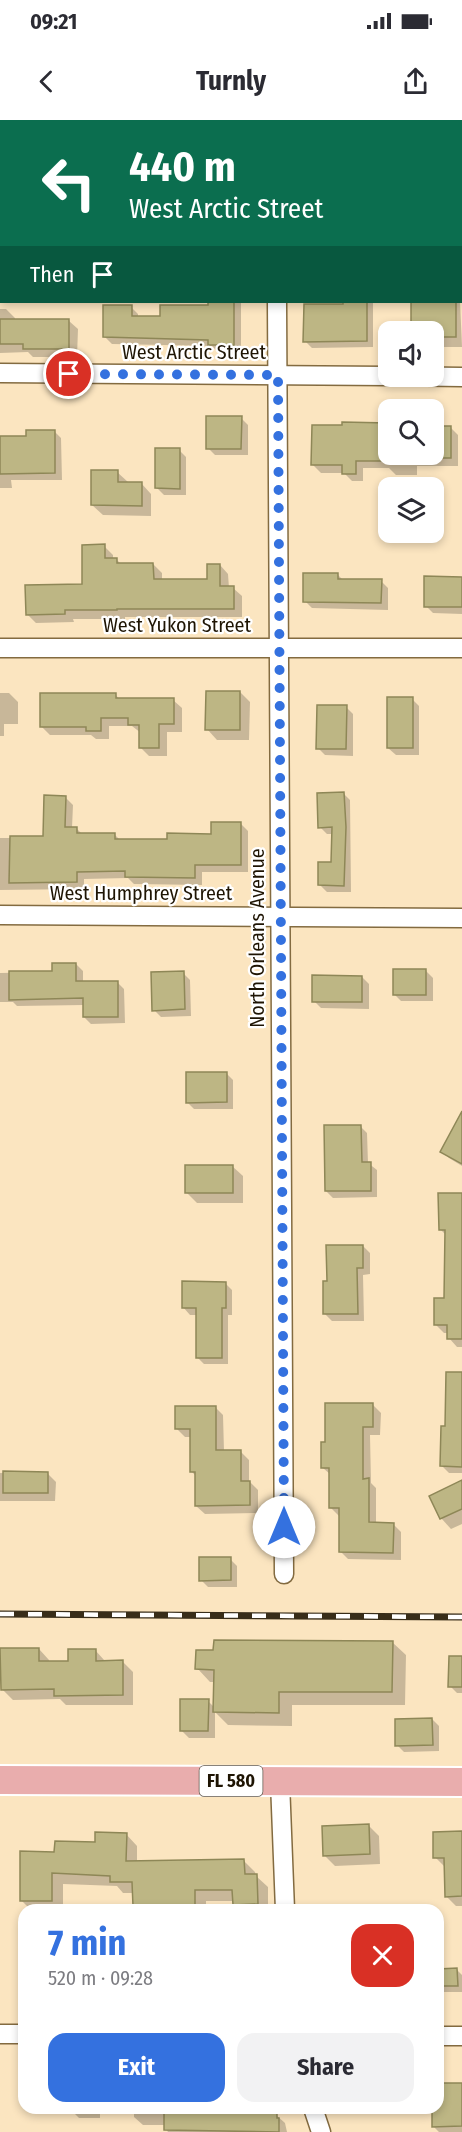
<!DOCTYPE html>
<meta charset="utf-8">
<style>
body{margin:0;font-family:"Fira Sans Condensed",sans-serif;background:#f2f2f3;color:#2b2b33;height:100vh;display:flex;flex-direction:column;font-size:22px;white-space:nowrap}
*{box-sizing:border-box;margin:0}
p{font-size:20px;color:#7c7c81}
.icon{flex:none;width:33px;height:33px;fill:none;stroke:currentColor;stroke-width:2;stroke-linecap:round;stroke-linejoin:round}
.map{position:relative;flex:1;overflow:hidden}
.sheet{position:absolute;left:18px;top:1784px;width:426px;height:210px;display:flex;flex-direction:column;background:#fff;border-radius:18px;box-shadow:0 3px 9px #0003}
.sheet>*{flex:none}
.guide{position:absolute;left:0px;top:0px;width:462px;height:183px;box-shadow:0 3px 9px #0003;background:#0b6e4f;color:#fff;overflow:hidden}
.fabs{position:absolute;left:378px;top:201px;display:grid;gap:12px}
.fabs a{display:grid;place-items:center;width:66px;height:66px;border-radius:12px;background:#fff;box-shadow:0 3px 9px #0003;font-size:30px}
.pin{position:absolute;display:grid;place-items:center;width:51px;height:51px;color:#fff;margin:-26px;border:3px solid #fff;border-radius:50%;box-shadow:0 2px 6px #0007}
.me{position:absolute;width:66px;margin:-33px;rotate:0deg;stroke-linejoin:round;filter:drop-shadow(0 0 4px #0008)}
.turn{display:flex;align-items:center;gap:21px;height:126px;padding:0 30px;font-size:27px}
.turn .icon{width:78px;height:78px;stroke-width:2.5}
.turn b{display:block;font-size:42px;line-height:51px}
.then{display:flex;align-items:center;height:57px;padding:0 30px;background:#0003;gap:12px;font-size:22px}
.round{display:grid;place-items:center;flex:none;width:63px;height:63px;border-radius:18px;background:#f2f2f3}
.headline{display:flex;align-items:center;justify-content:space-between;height:102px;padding:0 30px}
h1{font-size:36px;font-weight:700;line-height:45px;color:#3471df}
.cta{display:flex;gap:12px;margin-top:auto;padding:12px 30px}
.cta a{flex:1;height:69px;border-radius:18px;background:#3471df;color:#fff;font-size:24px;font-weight:700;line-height:69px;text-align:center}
.cta a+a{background:#f2f2f3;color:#2b2b33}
.status{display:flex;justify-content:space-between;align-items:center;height:42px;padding:0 30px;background:#fff;direction:ltr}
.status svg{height:16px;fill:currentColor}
header{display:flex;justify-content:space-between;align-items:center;height:78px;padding:0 30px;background:#fff;font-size:27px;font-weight:700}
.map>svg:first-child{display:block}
</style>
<div class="status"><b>09:21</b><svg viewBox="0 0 49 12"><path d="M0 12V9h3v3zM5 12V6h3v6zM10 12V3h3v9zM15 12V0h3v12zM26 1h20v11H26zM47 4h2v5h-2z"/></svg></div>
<header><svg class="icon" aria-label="back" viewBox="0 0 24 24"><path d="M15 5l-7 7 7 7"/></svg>Turnly<svg class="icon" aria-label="share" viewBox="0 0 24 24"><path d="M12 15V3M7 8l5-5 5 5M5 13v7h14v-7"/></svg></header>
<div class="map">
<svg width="462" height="2012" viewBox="0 0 462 2012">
<rect width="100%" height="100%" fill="#fbe5c0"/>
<g fill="#0003">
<rect x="0" y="45" width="2" height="48"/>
<polygon points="460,181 462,227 438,227 434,222 434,212 422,212 412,202 412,182"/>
<polygon points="210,182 241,182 241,231 217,231 212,226 112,224 105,217 131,187 138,194 138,197 161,198 210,187"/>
<polygon points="344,182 371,182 373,183 373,227 312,228 305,221 344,186"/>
<polygon points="0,189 6,189 15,198 15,201 69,201 78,209 77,237 33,237 28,232 0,233"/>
<polygon points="241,298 248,305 248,335 215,335 208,328"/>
<polygon points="344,304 388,304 388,334 434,334 434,307 450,307 458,315 458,346 417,346 417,355 396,355 389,348 363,348 363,361 352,361 344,353 321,353 313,345 344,306"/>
<polygon points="54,311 61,318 62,360 11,360 12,368 0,368 0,318 28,317"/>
<polygon points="179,330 186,337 186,375 164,375 157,368"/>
<polygon points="117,352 128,362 141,363 151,374 151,396 103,395 92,385"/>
<polygon points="104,426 113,435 113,439 116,439 121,444 153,444 162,453 162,461 209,461 220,445 228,454 229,468 233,468 242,476 242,497 125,497 125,499 73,499 74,502 36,503 27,494 83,466"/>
<polygon points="337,454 343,460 381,461 388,468 388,490 312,488 305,481"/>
<polygon points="462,458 462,494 433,493 426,486"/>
<polygon points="240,572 250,582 249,620 217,620 207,609"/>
<polygon points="0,573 9,573 18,582 18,604 4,604 4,616 0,616"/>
<polygon points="115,574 120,580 173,580 182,588 182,612 167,612 167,636 149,636 141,628 141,613 132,606 109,606 109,619 96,619 91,615 50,615 41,606"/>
<polygon points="412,579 419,586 419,635 396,635 388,628"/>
<polygon points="346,587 353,594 353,636 325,635 318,628"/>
<polygon points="343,673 350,680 351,772 327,772 320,765 333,744 334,714 327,714 320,707"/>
<polygon points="66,678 73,685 72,708 76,708 82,714 114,714 120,720 168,721 212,715 240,703 248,711 248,752 202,752 202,765 134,764 128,758 84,759 84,769 0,770 0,718 44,718"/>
<polygon points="76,844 83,851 83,863 117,862 124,869 125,903 91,904 84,897 84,885 17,886 13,882 0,882 0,853 53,852"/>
<polygon points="426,851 433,858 433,881 401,881 394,874"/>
<polygon points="183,853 190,860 191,896 161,897 154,890"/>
<polygon points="362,857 369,864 369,889 321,888 314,881"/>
<polygon points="226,953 233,960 233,989 194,989 187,982"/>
<polygon points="360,1006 367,1013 368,1043 377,1050 377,1077 333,1078 326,1071"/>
<polygon points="462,1009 462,1046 449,1038 442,1031"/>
<polygon points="232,1046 243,1056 243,1083 197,1083 187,1073"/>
<polygon points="462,1075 462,1227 457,1227 449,1218 449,1213 444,1213 436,1205 446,1180 446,1115 440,1109"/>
<polygon points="363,1126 370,1133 370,1154 363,1155 364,1201 332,1201 325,1194 328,1162"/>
<polygon points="225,1163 232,1170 232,1195 228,1195 228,1244 204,1244 197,1237 197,1195 190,1195 183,1187"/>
<polygon points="462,1254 462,1353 449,1353 442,1346 447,1308"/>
<polygon points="373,1285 381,1293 380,1315 370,1315 371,1363 376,1368 376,1404 393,1404 401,1412 401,1440 348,1439 340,1431 339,1396 331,1388 331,1355 323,1348"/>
<polygon points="215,1287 223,1295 224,1331 240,1331 249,1340 249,1361 258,1370 258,1393 205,1394 196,1386 196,1356 191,1351 191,1317 185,1317 177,1309"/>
<polygon points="0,1353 48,1354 56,1362 55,1381 0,1381"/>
<polygon points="462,1362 462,1404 451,1409 441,1398"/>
<polygon points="230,1439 237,1446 237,1467 208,1467 201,1460"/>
<polygon points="392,1522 406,1535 405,1585 292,1585 292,1606 228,1605 215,1592 215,1618 189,1618 182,1611 208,1581 215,1588 215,1562 210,1562 197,1548"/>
<polygon points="39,1529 49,1540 49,1542 69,1542 95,1530 105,1541 123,1542 133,1552 133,1585 66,1585 60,1579 13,1580 2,1569"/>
<polygon points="462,1537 462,1573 457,1573 450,1566"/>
<polygon points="432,1599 439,1606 439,1631 404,1632 397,1625"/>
<polygon points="369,1706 379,1716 380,1744 335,1746 324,1735"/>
<polygon points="462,1713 462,1786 456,1786 446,1776 446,1748 435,1737"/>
<polygon points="126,1714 137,1726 137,1742 244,1741 255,1752 256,1756 268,1767 268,1790 240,1790 234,1784 234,1781 206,1781 206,1790 139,1790 134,1785 134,1773 123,1773 117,1766 63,1764 63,1790 31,1790 21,1780 56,1733"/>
<polygon points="438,1850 457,1850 462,1855 462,1872 444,1872 438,1866"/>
<polygon points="438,1965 462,1965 462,2012 439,2012 433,2006 433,1990 404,1990 402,1988 438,1988"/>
<polygon points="72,1988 100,1988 100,1998 79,1998 72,1991"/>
<polygon points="134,1988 242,1988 243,1995 276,1995 285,2003 287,2012 168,2012 166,2009 166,2005 143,2005 134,1997"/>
</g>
<g fill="#bdb684" stroke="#8e8757" stroke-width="1.5">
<polygon points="208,182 234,182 234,225 208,225 208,220 103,217 103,185 132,185 132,196 160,196 160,185 208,185"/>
<polygon points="343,182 367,182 367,221 303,222 304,184 343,184"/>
<polygon points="411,182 456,182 456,217 434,217 434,212 426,212 426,203 411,203"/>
<polygon points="0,199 69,199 69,229 23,229 23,224 0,224"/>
<polygon points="206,296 242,296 241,329 206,329"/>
<polygon points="342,302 388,303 388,341 356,341 356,354 342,354 342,345 311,345 312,305 342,305"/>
<rect x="434" y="306" width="17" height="32"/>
<polygon points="26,310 55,310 55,353 0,354 0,316 26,316"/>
<polygon points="155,328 180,328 180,369 155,368"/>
<polygon points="91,350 118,350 118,362 142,362 142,386 91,385"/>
<polygon points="105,424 105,438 117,438 117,443 153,443 154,459 207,459 207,444 220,444 220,466 234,466 234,489 117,489 117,490 65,490 65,494 26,495 25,465 82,464 82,425"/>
<polygon points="303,453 338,453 338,459 382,459 381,483 303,482"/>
<polygon points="424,456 462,457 462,487 424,487"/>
<polygon points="206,571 240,571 240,610 205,610"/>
<polygon points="40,573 116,573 116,578 174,578 174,604 159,604 159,628 139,628 139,605 128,605 128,598 101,598 101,611 86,611 86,607 40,607"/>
<rect x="387" y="577" width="26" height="51"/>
<polygon points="317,585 347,585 346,629 316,629"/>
<polygon points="344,672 346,707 344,766 318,765 318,742 331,742 332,707 318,708 317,673"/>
<polygon points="44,675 66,676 65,707 77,707 77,713 115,713 115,719 167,719 167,713 211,714 211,702 241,702 241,745 195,745 195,758 125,757 125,751 77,752 77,762 9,763 10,716 43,716"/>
<polygon points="52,843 76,843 76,861 118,861 118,897 83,897 83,878 9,880 9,851 52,851"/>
<rect x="393" y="849" width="33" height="26"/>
<polygon points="184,851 185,889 152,891 151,852"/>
<polygon points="312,855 362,856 362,882 312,882"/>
<polygon points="186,952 227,952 227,982 186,983"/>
<polygon points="462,991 462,1044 440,1032"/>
<polygon points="324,1005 361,1005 362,1042 371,1042 371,1071 325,1071"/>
<rect x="185" y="1045" width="48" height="28"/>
<polygon points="438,1073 462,1073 462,1219 447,1219 447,1205 434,1205 434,1178 444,1178 445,1110 439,1110"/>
<polygon points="326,1125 363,1125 363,1148 357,1148 358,1194 323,1194 323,1161 327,1161"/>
<polygon points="182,1161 226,1162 226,1188 222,1188 222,1238 196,1238 196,1188 182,1188"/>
<polygon points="446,1252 462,1252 462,1347 440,1346 441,1306 445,1306"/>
<polygon points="325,1283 373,1283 373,1307 363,1307 363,1359 369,1358 369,1402 394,1403 393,1433 339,1432 339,1388 329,1388 329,1348 321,1348 321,1322 325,1322"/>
<polygon points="175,1286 216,1286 216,1330 241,1330 241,1361 250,1361 250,1385 195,1386 195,1352 190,1352 190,1309 175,1309"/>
<polygon points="3,1351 48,1352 48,1373 3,1373"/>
<polygon points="462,1360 462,1389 440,1399 429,1376"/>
<polygon points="199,1437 231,1437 231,1460 199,1461"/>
<polygon points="214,1520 393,1521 392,1572 279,1572 279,1593 213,1592 214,1550 195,1549 196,1530 213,1530"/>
<polygon points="0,1528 39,1528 39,1541 68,1541 68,1529 96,1529 96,1541 123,1540 123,1575 54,1576 54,1569 1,1570"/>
<polygon points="449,1536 462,1536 462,1567 448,1567"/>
<polygon points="180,1579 209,1579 208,1611 180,1611"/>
<polygon points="432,1598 433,1625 395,1626 395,1599"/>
<polygon points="369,1704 370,1734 323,1736 322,1706"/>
<polygon points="462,1711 462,1776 445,1777 444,1738 433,1738 433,1712"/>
<polygon points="95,1712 127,1713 126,1741 244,1739 245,1754 257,1754 258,1784 233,1785 232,1770 195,1770 195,1785 133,1786 132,1762 110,1762 110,1756 52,1753 52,1781 20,1781 20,1731 54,1732 55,1721 95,1722"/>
<polygon points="457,1848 458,1866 438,1866 438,1849"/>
<polygon points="438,1963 462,1963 462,2006 432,2007 432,1988 438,1988"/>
<polygon points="164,1988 235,1988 235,1993 277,1993 277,1998 279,1998 279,2012 164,2010"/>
</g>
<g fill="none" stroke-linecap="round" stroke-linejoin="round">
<defs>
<g id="minor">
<polyline points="276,0 276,2"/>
<polyline points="277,182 284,1454"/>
<polyline points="0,253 388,256"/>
<polyline points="390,256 462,257"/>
<polyline points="0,528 462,528"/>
<polyline points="0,795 462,798"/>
<polyline points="280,1662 285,1790"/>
<polyline points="0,1914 24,1914"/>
<polyline points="438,1916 462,1916"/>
<polyline points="313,1988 321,2012"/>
</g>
<polyline id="primary" points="0,1660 462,1662"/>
</defs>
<use href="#minor" stroke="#836b40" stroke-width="21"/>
<use href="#primary" stroke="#fff" stroke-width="32"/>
<use href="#minor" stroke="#fff" stroke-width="18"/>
<use href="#primary" stroke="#e9adad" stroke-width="28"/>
<defs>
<polyline id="rail" points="0,1494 462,1497"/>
</defs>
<use href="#rail" stroke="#382d19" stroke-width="7"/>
<use href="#rail" stroke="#fff" stroke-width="4.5" stroke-dasharray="14" stroke-linecap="butt"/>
</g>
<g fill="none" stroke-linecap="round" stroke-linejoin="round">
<polyline stroke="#3471df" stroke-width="10" stroke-dasharray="0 18" points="69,254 278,255 284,1407"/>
</g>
<g text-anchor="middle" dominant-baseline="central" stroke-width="4.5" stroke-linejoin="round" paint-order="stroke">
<rect fill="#fff" stroke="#625a4f" stroke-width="1.5" x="199.5" y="1646" width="63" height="30" rx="4.5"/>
<g font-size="18" font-weight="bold" fill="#1e1403">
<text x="231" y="1661">FL 580</text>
</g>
<g font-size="20" fill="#1e1403" stroke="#fff">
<text x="194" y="232">West Arctic Street</text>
<text x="177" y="505">West Yukon Street</text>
<text x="141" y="773">West Humphrey Street</text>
<text transform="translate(257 818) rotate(-90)">North Orleans Avenue</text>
</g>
</g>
</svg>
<div class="fabs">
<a><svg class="icon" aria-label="sound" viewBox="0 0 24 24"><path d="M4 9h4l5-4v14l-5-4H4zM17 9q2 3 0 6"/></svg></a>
<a><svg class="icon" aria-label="search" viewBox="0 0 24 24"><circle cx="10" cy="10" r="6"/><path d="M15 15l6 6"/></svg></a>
<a><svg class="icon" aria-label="layers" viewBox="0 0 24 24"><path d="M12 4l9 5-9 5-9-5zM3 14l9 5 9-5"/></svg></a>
</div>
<div class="pin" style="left:69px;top:254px;background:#d93025"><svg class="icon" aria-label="arrive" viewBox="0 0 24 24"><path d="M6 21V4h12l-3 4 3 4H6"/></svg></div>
<svg class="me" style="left:284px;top:1407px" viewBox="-20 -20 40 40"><circle r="19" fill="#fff"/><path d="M0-13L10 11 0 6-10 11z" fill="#3471df"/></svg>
<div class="guide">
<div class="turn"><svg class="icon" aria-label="left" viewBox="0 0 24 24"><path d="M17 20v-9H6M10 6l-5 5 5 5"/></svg><div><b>440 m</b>West Arctic Street</div></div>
<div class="then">Then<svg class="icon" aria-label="arrive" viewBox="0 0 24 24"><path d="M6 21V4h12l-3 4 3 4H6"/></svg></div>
</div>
<section class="sheet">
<div class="headline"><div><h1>7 min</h1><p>520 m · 09:28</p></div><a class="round" style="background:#d93025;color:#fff"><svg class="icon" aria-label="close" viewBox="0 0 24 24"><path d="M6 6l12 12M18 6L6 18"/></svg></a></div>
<div class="cta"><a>Exit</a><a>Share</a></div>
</section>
</div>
